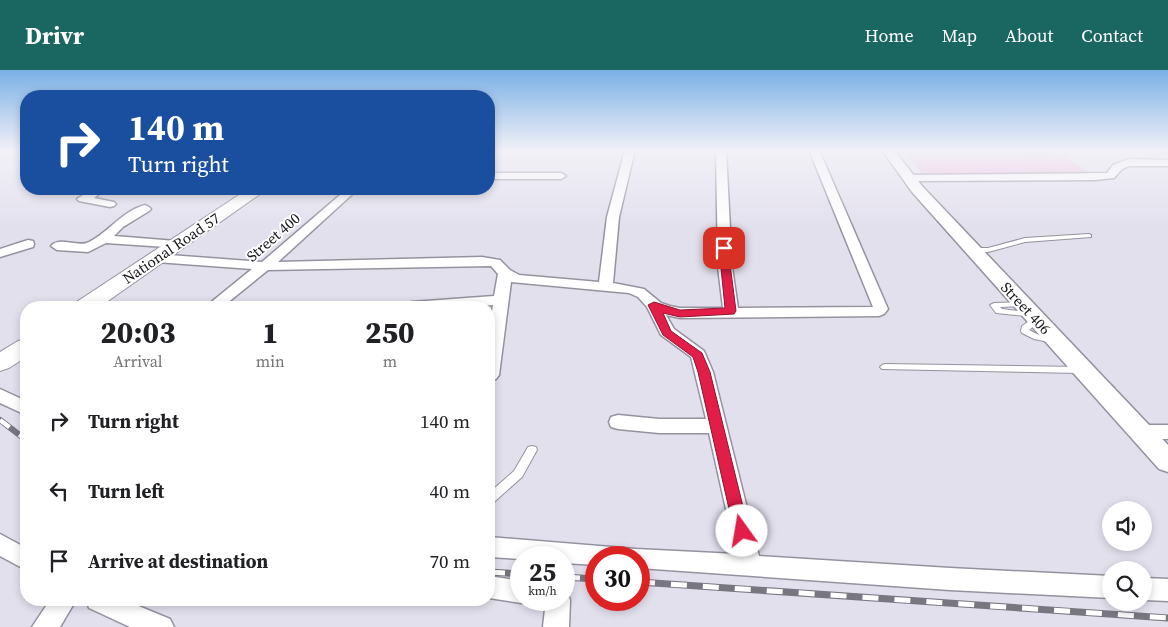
<!DOCTYPE html>
<style>
body{margin:0;font-family:"Source Serif 4",serif;background:#f2f2f2;color:#202124;height:100vh;display:flex;flex-direction:column;font-size:19px;white-space:nowrap}
*{box-sizing:border-box;margin:0}
p{font-size:16px;color:#757577}
.icon{flex:none;width:28px;height:28px;fill:none;stroke:currentColor;stroke-width:2;stroke-linecap:round;stroke-linejoin:round}
.map{position:relative;flex:1;overflow:hidden}
.details{position:absolute;left:20px;top:231px;width:475px;height:305px;display:flex;flex-direction:column;background:#fff;border-radius:20px;box-shadow:0 2px 8px #0003}
.details>*{flex:none}
.hud{position:absolute;left:20px;top:20px;width:475px;height:105px;border-radius:20px;box-shadow:0 2px 8px #0003;background:#1a4fa0;color:#fff;overflow:hidden}
.buttons{position:absolute;left:1102px;top:431px;display:grid;gap:10px}
.buttons a{display:grid;place-items:center;width:50px;height:50px;border-radius:50%;background:#fff;box-shadow:0 2px 8px #0003;font-size:25px}
.speed{position:absolute;left:510px;top:476px;display:flex;gap:10px;font-size:25px;font-weight:700;text-align:center}
.speed>*{display:grid;place-content:center;width:65px;height:65px;border-radius:50%;background:#fff;box-shadow:0 2px 8px #0003;line-height:1}
.speed small{font-size:12px;font-weight:400}
.speed .limit{border:8px solid #d22;background:#fff;color:#111}
.pin{position:absolute;display:grid;place-items:center;width:42px;height:42px;color:#fff;margin:-21px;border-radius:10px;box-shadow:0 2px 8px #0006}
.me{position:absolute;width:55px;margin:-28px;rotate:347deg;stroke-linejoin:round;filter:drop-shadow(0 0 4px #0008)}
.turn{display:flex;align-items:center;gap:18px;height:105px;padding:0 25px;font-size:22px}
.turn .icon{width:65px;height:65px;stroke-width:2.5}
.turn b{display:block;font-size:35px;line-height:42px}
.eta{display:flex;justify-content:space-evenly;align-items:center;height:85px;text-align:center}
.eta b{font-size:30px;font-weight:800;line-height:35px}
ul{padding:0;list-style:none}
li{display:flex;align-items:center;gap:15px;height:70px;padding:0 25px}
li div{flex:1}
li b{display:block;font-size:19px}
li em{font-style:normal}
header{display:flex;align-items:center;gap:30px;box-sizing:border-box;height:70px;padding:0 25px;background:#1a6661;color:#fff}
header strong{font-size:24px}
nav{display:flex;gap:28px;margin-inline-start:auto;font-size:18px}
.map>svg:first-child{display:block}
</style>
<header>
<strong>Drivr</strong>
<nav><a>Home</a><a>Map</a><a>About</a><a>Contact</a></nav>
</header>
<div class="map">
<svg width="1168" height="557" viewBox="0 0 1168 557">
<rect width="100%" height="100%" fill="#e3e0ee"/>
<polygon fill="#ecbcdc" points="902,80 1055,80 1094,106 924,106"/>
<g fill="none" stroke-linecap="round" stroke-linejoin="round">
<defs>
<g id="service">
<polygon points="1024,80 1049,80 1046,82 1026,82"/>
<polygon points="1089,164 1091,165 1091,167 1025,172 988,182 973,182 969,180 973,178 988,178 1025,168"/>
<polygon points="1022,232 1025,232 1026,234 1025,236 1000,237 1002,239 1036,243 1037,245 1036,247 996,243 990,235 994,233"/>
<polygon points="1034,248 1037,248 1041,250 1029,260 1039,265 1057,268 1058,270 1057,272 1054,273 1034,269 1022,263 1021,261 1022,256"/>
<polygon points="885,294 1080,297 1085,300 1080,303 882,299 880,297 882,295"/>
<polygon points="532,376 536,377 537,380 522,407 493,433 489,434 489,423 514,401 528,377"/>
</g>
<g id="minor">
<polygon points="625,80 635,80 619,147 613,213 644,219 661,233 670,236 680,238 723,238 718,197 716,80 726,80 732,197 738,238 873,237 809,80 819,80 888,239 884,244 879,246 680,248 666,245 674,259 704,281 713,302 759,486 950,498 1111,506 1111,528 950,520 639,498 639,488 596,488 596,495 564,493 564,488 521,488 521,489 489,487 489,467 636,479 736,484 709,363 659,363 618,359 611,357 609,352 611,347 618,345 659,349 706,349 691,287 661,265 647,237 638,227 629,223 511,212 499,305 496,309 490,311 489,260 493,235 456,238 405,236 407,233 412,232 494,226 498,204 491,196 268,200 221,238 204,238 252,199 156,192 149,188 156,184 262,192 347,119 358,119 278,192 482,187 500,190 510,200 519,205 599,212 607,147"/>
<polygon points="1129,89 1168,90 1168,96 1129,96 1122,99 1114,108 1095,110 908,111 903,108 908,105 1107,103 1113,95"/>
<polygon points="489,103 561,103 566,106 561,109 489,109"/>
<polygon points="92,119 105,119 94,128 114,132 116,134 114,136 110,137 79,131 77,129"/>
<path d="M145,135L149,137L151,139L149,141L123,157L114,166L176,171L181,172L182,175L181,178L106,173L88,182L57,180L51,176C59,166 78,178 89,172C109,162 122,141 145,135Z"/>
<polygon points="28,170 33,171 34,174 33,177 0,187 0,179"/>
<polygon points="0,319 26,331 26,345 0,333"/>
<polygon points="1140,355 1168,355 1168,369 1140,369 1133,367 1131,362 1133,357"/>
<polygon points="0,464 26,478 26,500 0,486"/>
<polygon points="489,506 521,511 521,530 529,530 521,533 489,528"/>
<polygon points="1144,508 1168,509 1168,531 1144,530"/>
<polygon points="564,521 567,522 570,530 569,557 543,557 546,530 564,530"/>
<polygon points="50,530 76,530 60,557 32,557"/>
<polygon points="86,530 124,530 170,549 174,557 130,557 89,538"/>
</g>
<polygon id="tertiary" points="882,80 894,80 922,116 1168,375 1168,402 1159,399 912,122"/>
<g id="secondary">
<polygon points="248,119 267,119 98,238 72,238 75,233"/>
<polygon points="26,269 26,287 9,298 0,301 0,282 18,271"/>
</g>
</defs>
<use href="#service" stroke="#95929f" stroke-width="2"/>
<use href="#minor" stroke="#95929f" stroke-width="3"/>
<use href="#tertiary" stroke="#95929f" stroke-width="3"/>
<use href="#secondary" stroke="#95929f" stroke-width="2"/>
<use href="#service" fill="#fff" fill-rule="evenodd"/>
<use href="#minor" fill="#fff" fill-rule="evenodd"/>
<use href="#tertiary" fill="#fff" fill-rule="evenodd"/>
<use href="#secondary" fill="#fff" fill-rule="evenodd"/>
<defs>
<polyline id="rail-far1" points="0,350 26,370"/>
<g id="rail">
<polyline points="489,502 521,504"/>
<polyline points="564,507 596,509"/>
<polyline points="639,512 1168,548"/>
</g>
</defs>
<use href="#rail-far1" stroke="#787680" stroke-width="6"/>
<use href="#rail" stroke="#787680" stroke-width="7"/>
<use href="#rail-far1" stroke="#fff" stroke-width="4.5" stroke-dasharray="12" stroke-linecap="butt"/>
<use href="#rail" stroke="#fff" stroke-width="5" stroke-dasharray="16" stroke-linecap="butt"/>
</g>
<linearGradient id="sky" x2="0" y2="1"><stop stop-color="#7ab0e6"/><stop offset="0.51" stop-color="#f2f1f7"/><stop offset="1" stop-color="#f2f1f7" stop-opacity="0"/></linearGradient>
<rect width="1168" height="158" fill="url(#sky)"/>
<polygon fill="#e11d48" stroke="#92132f" points="724,175 728,178 736,241 734,244 680,247 663,243 671,261 702,283 710,302 749,461 747,466 742,467 736,466 734,461 698,302 693,287 663,265 648,235 654,232 680,240 725,238 719,178"/>
<g text-anchor="middle" dominant-baseline="central" stroke-width="4" stroke-linejoin="round" paint-order="stroke">
<g font-size="15" fill="#16151a" stroke="#fff">
<text transform="translate(273 167) rotate(-41)">Street 400</text>
<text transform="translate(171 178) rotate(-34)">National Road 57</text>
<text transform="translate(1026 238) rotate(47)">Street 406</text>
</g>
</g>
</svg>
<div class="buttons">
<a><svg class="icon" aria-label="sound" viewBox="0 0 24 24"><path d="M4 9h4l5-4v14l-5-4H4zM17 9q2 3 0 6"/></svg></a>
<a><svg class="icon" aria-label="search" viewBox="0 0 24 24"><circle cx="10" cy="10" r="6"/><path d="M15 15l6 6"/></svg></a>
</div>
<div class="speed"><div>25<small>km/h</small></div><div class="limit">30</div></div>
<div class="pin" style="left:724px;top:178px;background:#d93025"><svg class="icon" aria-label="arrive" viewBox="0 0 24 24"><path d="M6 21V4h12l-3 4 3 4H6"/></svg></div>
<svg class="me" style="left:742px;top:461px" viewBox="-20 -20 40 40"><circle r="19" fill="#fff"/><path d="M0-13L10 11 0 6-10 11z" fill="#e11d48"/></svg>
<div class="hud">
<div class="turn"><svg class="icon" aria-label="right" viewBox="0 0 24 24"><path d="M7 20v-9h11M14 6l5 5-5 5"/></svg><div><b>140 m</b>Turn right</div></div>
</div>
<section class="details">
<div class="eta">
<div><b>20:03</b><p>Arrival</p></div>
<div><b>1</b><p>min</p></div>
<div><b>250</b><p>m</p></div>
</div>
<ul>
<li><svg class="icon" aria-label="right" viewBox="0 0 24 24"><path d="M7 20v-9h11M14 6l5 5-5 5"/></svg><div><b>Turn right</b></div><em>140 m</em></li>
<li><svg class="icon" aria-label="left" viewBox="0 0 24 24"><path d="M17 20v-9H6M10 6l-5 5 5 5"/></svg><div><b>Turn left</b></div><em>40 m</em></li>
<li><svg class="icon" aria-label="arrive" viewBox="0 0 24 24"><path d="M6 21V4h12l-3 4 3 4H6"/></svg><div><b>Arrive at destination</b></div><em>70 m</em></li>
</ul>
</section>
</div>
